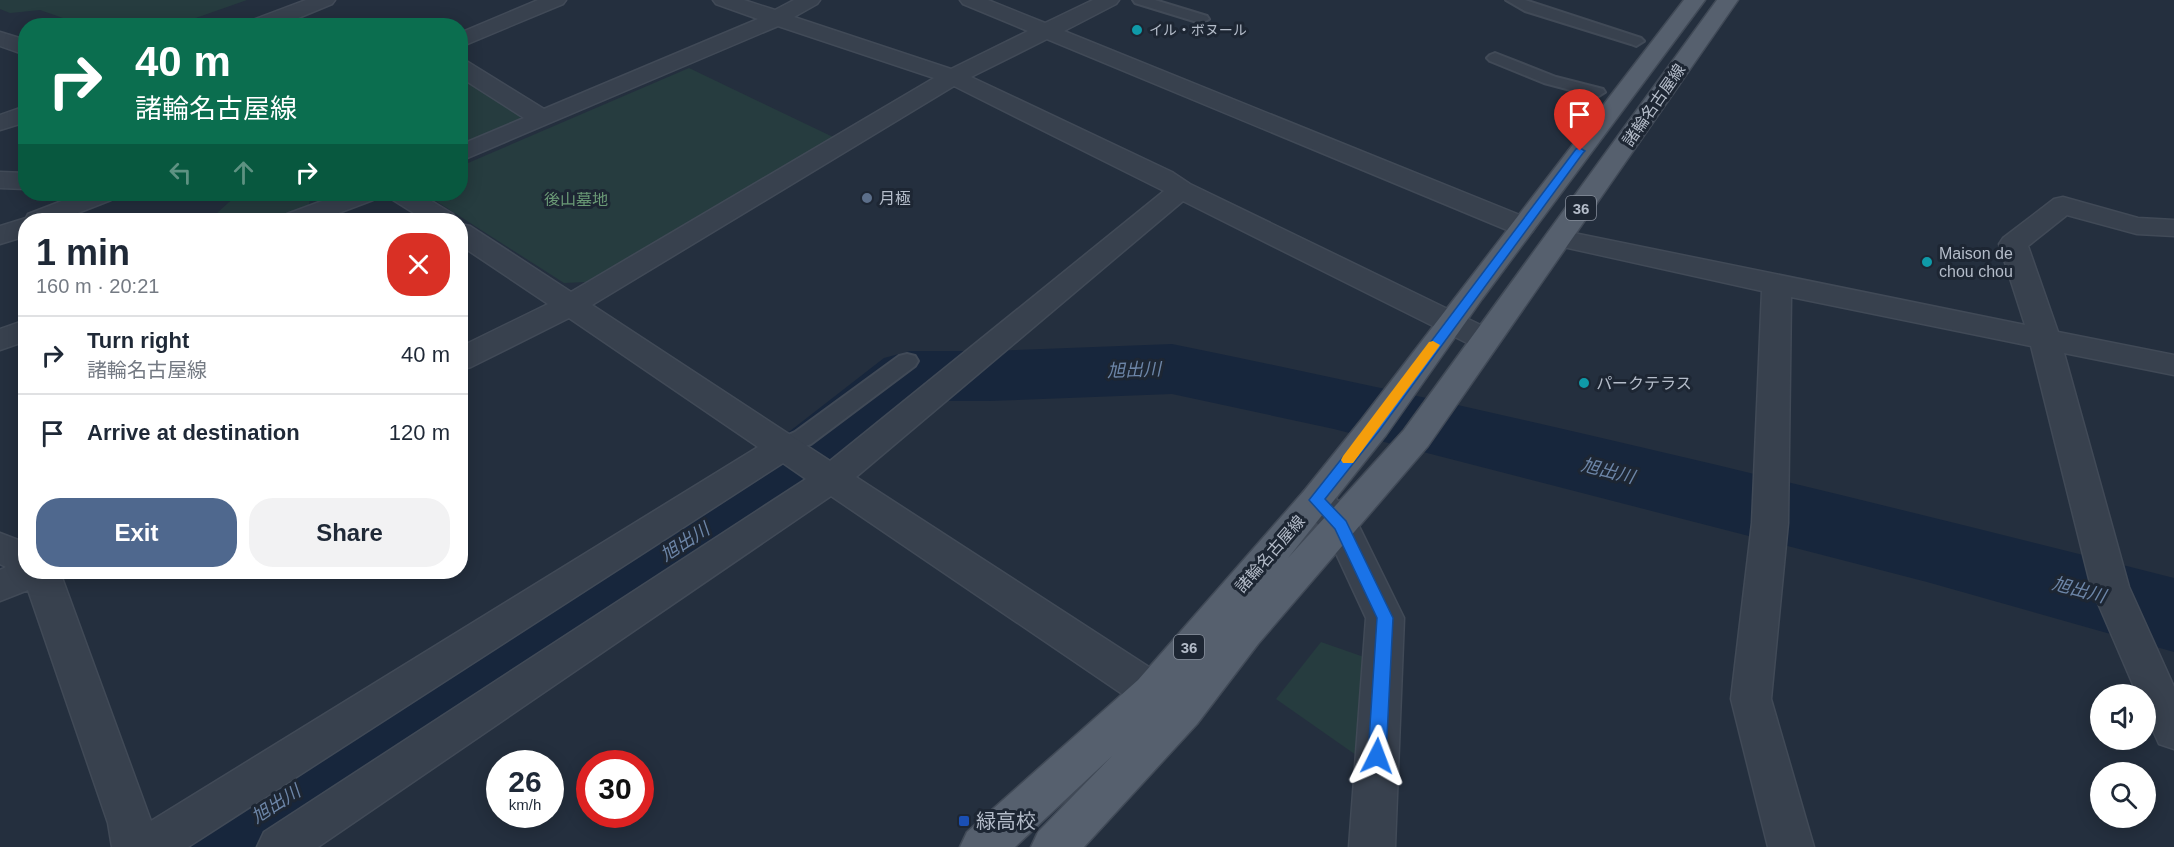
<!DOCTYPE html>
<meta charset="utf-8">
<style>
body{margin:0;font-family:Helvetica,"Noto Sans JP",sans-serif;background:#f2f2f3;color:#1f2937;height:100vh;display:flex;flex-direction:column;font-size:22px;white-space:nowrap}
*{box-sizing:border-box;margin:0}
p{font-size:20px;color:#747a83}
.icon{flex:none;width:33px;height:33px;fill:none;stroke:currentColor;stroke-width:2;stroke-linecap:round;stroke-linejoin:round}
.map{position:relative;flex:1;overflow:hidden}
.sheet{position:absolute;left:18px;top:213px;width:450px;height:366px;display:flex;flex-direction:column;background:#fff;border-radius:24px;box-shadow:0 3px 15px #0003}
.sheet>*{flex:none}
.guide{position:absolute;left:18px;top:18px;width:450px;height:183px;border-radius:24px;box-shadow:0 3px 15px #0003;background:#0b6e4f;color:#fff;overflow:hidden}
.tools{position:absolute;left:2090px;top:684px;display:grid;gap:12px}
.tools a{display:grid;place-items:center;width:66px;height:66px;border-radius:50%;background:#fff;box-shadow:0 3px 15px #0003;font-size:30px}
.speed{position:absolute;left:486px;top:750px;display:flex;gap:12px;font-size:30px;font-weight:700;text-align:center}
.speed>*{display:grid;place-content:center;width:78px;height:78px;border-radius:50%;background:#fff;box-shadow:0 3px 15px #0003;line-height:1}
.speed small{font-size:15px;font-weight:400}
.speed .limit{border:9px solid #d22;background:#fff;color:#111}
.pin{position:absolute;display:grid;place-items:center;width:51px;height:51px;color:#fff;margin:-62px -26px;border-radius:50% 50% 50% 0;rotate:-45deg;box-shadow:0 0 6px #0007}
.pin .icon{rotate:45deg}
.me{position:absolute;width:66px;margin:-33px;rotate:3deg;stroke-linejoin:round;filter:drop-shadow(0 0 4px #0008)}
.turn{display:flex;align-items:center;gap:21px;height:126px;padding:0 18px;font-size:27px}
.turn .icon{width:78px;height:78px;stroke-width:2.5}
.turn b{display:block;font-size:42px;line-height:51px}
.lanes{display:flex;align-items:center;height:57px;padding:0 18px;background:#0003;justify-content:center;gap:30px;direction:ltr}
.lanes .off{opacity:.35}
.round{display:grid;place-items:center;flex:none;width:63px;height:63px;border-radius:24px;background:#f2f2f3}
.head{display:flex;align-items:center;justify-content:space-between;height:102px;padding:0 18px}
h1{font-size:36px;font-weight:800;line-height:45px}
.action{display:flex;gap:12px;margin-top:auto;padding:12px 18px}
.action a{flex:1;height:69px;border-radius:24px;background:#4f688e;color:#fff;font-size:24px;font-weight:800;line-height:69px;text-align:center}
.action a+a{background:#f2f2f3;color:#1f2937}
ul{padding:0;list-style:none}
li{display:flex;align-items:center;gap:18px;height:78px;padding:0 18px;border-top:2px solid #e0e1e3}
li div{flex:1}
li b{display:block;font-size:22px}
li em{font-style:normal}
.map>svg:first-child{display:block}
</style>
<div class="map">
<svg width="2174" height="847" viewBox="0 0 2174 847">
<rect width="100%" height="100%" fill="#242f3e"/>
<g fill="#263c3f">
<polygon points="0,0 247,0 173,26 83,25 40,10 10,13 0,9"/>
<polygon points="689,68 833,137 586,282 564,283 425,194 460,194 461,166"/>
<polygon points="460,73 522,112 519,121 461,146"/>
<polygon points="238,194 310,194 309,208 277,220 223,220 217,213"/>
<polygon points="1321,642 1364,657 1356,755 1276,699"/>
</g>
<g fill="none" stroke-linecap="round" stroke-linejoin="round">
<path fill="#17263c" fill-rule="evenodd" d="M1172,344C1508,412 1842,494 2174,578V652L1927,582L1334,429L1172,394L989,401H928L817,497L299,847H155L170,811L759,455L884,358L910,351H989Z"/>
<defs>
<g id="service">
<polygon points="1133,0 1155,0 1207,16 1209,19 1202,23 1197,22 1135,3"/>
<polygon points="1506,0 1525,0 1641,38 1644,41 1636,46 1631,44 1525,11"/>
<polygon points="1495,53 1556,77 1603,89 1605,92 1597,97 1544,83 1490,61 1487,58 1490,55"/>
<polygon points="907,354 915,356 918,361 915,366 811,444 783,455 775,453 772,447 775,441 795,432 899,356"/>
</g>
<g id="minor">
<polygon points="306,0 335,0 332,4 279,26 248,26 250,21"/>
<polygon points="538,0 566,0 563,4 460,47 460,33"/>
<path d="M713,0H744L775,10L794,0H820L817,4L794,17L951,69L1028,31L963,4L960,0H988L1045,23L1093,0H1119L1116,4L1064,31L1532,220L1536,226L1532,232L1522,234L1512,232L1047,39L971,77L1172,172L1190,184L1495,332L1499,339L1495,346L1484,349L1473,346L1183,201L856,477L1189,693L1195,706L1189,719L1174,724L1159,719L831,496L318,847H257L264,832L806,479L783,463L188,847H112L108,823L28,590L0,601V570L6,567L0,564V533L26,543V572H60L151,821L758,447L569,318L471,367L460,370V347L548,304L460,245V224L470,226L571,292L934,78L778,26L460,161V145L524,118L460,77V60L468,62L544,109L758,19L716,4ZM954,86L1164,191L830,461L592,305Z"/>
<polygon points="0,32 26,40 26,55 0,46"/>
<polygon points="26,106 26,122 0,130 0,115"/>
<polygon points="0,172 26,173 26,189 0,188"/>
<polygon points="80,194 115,194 111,200 60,220 26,220 26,236 0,244 0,226 26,218 28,214"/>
<polygon points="341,194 377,194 373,200 320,220 283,220 287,214"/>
<polygon points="389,194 420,194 453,214 457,220 425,220 393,200"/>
<polygon points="2063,197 2138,218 2174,220 2174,236 2137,234 2067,215 2028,246 2058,332 2174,355 2174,375 2064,353 2129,587 2174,687 2174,749 2159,744 2145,713 2145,694 2137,694 2091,587 2031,346 1791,297 1788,523 1771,699 1814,847 1768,847 1731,699 1752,523 1762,291 1559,246 1549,244 1545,238 1549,232 1559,230 2025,325 1999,244 2003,238 2054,199"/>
<polygon points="26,320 26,341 0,350 0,329"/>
<polygon points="1316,487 1328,491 1354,516 1404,618 1395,847 1349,847 1366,618 1327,534 1304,509 1298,500 1304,491"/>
</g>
<polygon id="primary" points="1684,0 1705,0 1482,299 1386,435 1288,558 1404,430 1717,0 1738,0 1428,446 1258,644 1197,724 1084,847 1031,847 1038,832 1112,756 1015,847 960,847 967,832 1138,680 1304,491 1362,419"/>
</defs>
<use href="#service" stroke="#414a57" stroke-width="4"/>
<use href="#minor" stroke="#414a57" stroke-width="3"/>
<use href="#primary" stroke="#414a57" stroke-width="3"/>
<use href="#service" fill="#38414e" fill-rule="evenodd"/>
<use href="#minor" fill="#38414e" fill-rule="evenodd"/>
<use href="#primary" fill="#56606e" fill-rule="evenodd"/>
</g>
<polygon fill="#1a73e8" stroke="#114b97" stroke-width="1.5" points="1580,148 1585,151 1583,153 1379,431 1325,499 1346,521 1393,618 1386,756 1383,761 1377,763 1371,761 1368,756 1377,618 1335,529 1309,500 1369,424 1576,149"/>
<polygon fill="#f59e0b" points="1433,341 1440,345 1438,348 1353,463 1343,463 1341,460 1343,456 1429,342"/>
<g fill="#0f9aa8" stroke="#1d2633" stroke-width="2">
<circle cx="1137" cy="30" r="6"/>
<circle cx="1927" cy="262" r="6"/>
<circle cx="1584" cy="383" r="6"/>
</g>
<circle fill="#5c6f8a" stroke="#1d2633" stroke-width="2" cx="867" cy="198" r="6"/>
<rect fill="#1a4fb4" stroke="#1d2633" stroke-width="2" x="958" y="815" width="12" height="12" rx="3"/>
<g text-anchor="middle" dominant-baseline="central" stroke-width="6" stroke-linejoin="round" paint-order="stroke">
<g font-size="14" fill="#b4bcc9" stroke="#1d2633" text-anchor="start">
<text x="1149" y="30">イル・ボヌール</text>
</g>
<g fill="#1d2633" stroke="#878f9c" stroke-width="1.5">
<rect x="1566" y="196" width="30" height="24" rx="4.5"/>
<rect x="1174" y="635" width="30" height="24" rx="4.5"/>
</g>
<g font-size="15" font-weight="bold" fill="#b4bcc9">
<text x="1581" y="208">36</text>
<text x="1189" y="647">36</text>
</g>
<g font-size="16" fill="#b4bcc9" stroke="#1d2633">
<text transform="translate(1654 105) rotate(-55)">諸輪名古屋線</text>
<text transform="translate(1270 554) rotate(-49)">諸輪名古屋線</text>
</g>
<g font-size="16" fill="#b4bcc9" stroke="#1d2633" text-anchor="start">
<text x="879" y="198">月極</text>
<text x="1939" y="253">Maison de<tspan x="1939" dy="18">chou chou</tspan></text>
<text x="1596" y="383">パークテラス</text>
</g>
<g font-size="16" fill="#6b9a76" stroke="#1d2633">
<text x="576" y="199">後山墓地</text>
</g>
<g font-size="18" font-style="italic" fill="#6d86a8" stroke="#1d2633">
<text transform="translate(1134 370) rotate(-2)">旭出川</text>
<text transform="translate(1608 471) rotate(14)">旭出川</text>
<text transform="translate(685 542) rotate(-33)">旭出川</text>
<text transform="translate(2079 590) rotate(15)">旭出川</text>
<text transform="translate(276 804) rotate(-33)">旭出川</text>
</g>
<g font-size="20" fill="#b4bcc9" stroke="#1d2633" text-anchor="start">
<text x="976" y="821">緑高校</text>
</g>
</g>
</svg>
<div class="tools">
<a><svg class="icon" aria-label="sound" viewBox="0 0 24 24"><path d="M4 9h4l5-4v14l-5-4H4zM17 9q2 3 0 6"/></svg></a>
<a><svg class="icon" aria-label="search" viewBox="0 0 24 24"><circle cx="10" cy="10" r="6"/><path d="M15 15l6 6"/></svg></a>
</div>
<div class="speed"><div>26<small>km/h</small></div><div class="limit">30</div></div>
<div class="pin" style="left:1580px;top:151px;background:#d93025"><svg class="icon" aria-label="arrive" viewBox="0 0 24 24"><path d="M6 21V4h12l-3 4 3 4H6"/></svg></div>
<svg class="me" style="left:1377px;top:756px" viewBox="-20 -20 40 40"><path d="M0-17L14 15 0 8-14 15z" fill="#1a73e8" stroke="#fff" stroke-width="4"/></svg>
<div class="guide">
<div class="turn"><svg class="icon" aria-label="right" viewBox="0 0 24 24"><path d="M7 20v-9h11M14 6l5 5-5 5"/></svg><div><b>40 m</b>諸輪名古屋線</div></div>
<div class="lanes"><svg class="icon off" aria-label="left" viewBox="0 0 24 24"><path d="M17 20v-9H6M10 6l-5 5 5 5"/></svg><svg class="icon off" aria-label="ahead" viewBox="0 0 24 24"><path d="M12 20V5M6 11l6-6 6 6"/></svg><svg class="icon" aria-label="right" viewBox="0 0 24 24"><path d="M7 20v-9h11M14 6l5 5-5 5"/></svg></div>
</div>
<section class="sheet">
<div class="head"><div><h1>1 min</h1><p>160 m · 20:21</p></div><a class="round" style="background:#d93025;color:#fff"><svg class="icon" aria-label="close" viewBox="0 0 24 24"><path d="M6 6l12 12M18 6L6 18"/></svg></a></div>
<ul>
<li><svg class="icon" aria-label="right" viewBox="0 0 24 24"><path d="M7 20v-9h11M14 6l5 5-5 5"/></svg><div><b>Turn right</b><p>諸輪名古屋線</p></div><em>40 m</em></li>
<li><svg class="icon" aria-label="arrive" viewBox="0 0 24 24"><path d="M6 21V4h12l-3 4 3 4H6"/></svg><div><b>Arrive at destination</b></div><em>120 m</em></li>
</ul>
<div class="action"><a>Exit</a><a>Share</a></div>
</section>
</div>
